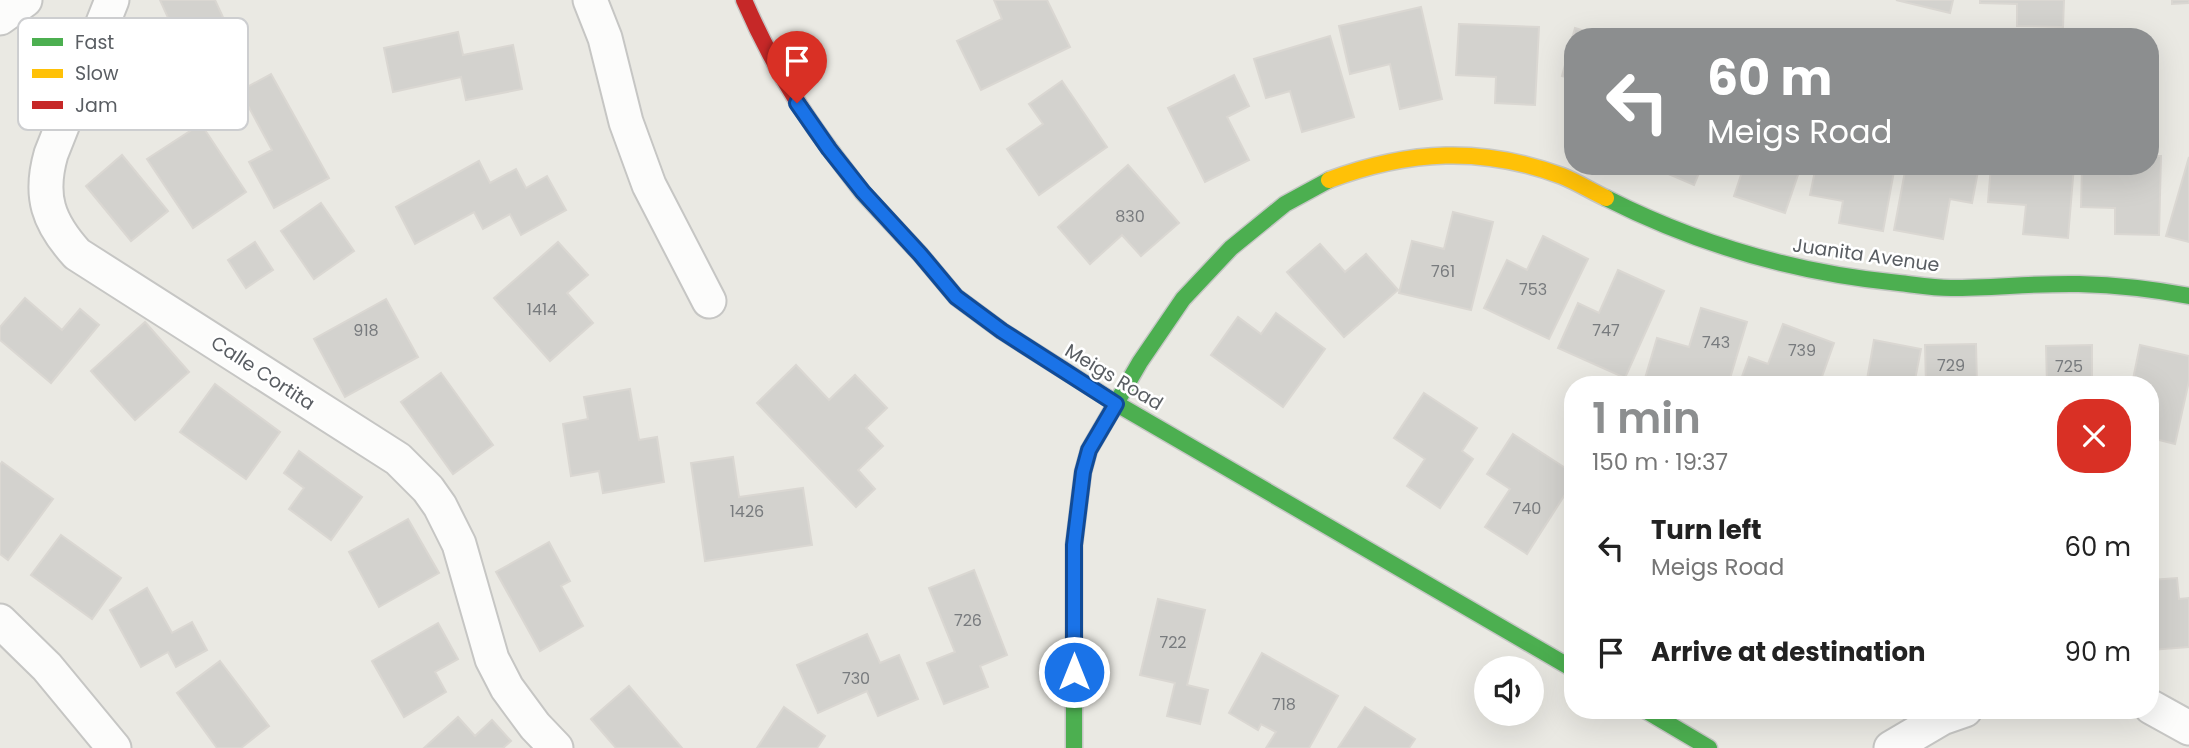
<!DOCTYPE html>
<meta charset="utf-8">
<style>
body{margin:0;font-family:Poppins,sans-serif;background:#f2f2f2;color:#222;height:100vh;display:flex;flex-direction:column;font-size:26px;white-space:nowrap}
*{box-sizing:border-box;margin:0}
p{font-size:23px;color:#767676}
.icon{flex:none;width:38px;height:38px;fill:none;stroke:currentColor;stroke-width:2;stroke-linecap:round;stroke-linejoin:round}
.map{position:relative;flex:1;overflow:hidden}
.side{position:absolute;left:1564px;top:376px;width:595px;height:343px;display:flex;flex-direction:column;background:#fff;border-radius:28px;box-shadow:0 7px 28px #0002}
.side>*{flex:none}
.hud{position:absolute;left:1564px;top:28px;width:595px;height:147px;border-radius:28px;box-shadow:0 7px 28px #0002;background:#8c8e8f;color:#fff;overflow:hidden}
.tools{position:absolute;left:1474px;top:656px;display:grid;gap:14px}
.tools a{display:grid;place-items:center;width:70px;height:70px;border-radius:50%;background:#fff;box-shadow:0 7px 28px #0002;font-size:35px}
.pin{position:absolute;display:grid;place-items:center;width:60px;height:60px;color:#fff;margin:-72px -30px;border-radius:50% 50% 50% 0;rotate:-45deg;box-shadow:0 0 7px #0007}
.pin .icon{rotate:45deg}
.me{position:absolute;width:77px;margin:-38px;rotate:0deg;stroke-linejoin:round;filter:drop-shadow(0 0 5px #0008)}
.turn{display:flex;align-items:center;gap:24px;height:147px;padding:0 28px;font-size:32px}
.turn .icon{width:91px;height:91px;stroke-width:2.5}
.turn b{display:block;font-size:49px;line-height:60px}
.round{display:grid;place-items:center;flex:none;width:74px;height:74px;border-radius:28px;background:#f2f2f2}
.head{display:flex;align-items:center;justify-content:space-between;height:119px;padding:0 28px}
h1{font-size:42px;font-weight:600;line-height:52px;color:#8c8e8f}
ul{padding:0;list-style:none}
li{display:flex;align-items:center;gap:21px;height:105px;padding:0 28px}
li div{flex:1}
li b{display:block;font-size:26px}
li em{font-style:normal}
.map>svg:first-child{display:block}
</style>
<div class="map">
<svg width="2189" height="748" viewBox="0 0 2189 748">
<rect width="100%" height="100%" fill="#eae9e3"/>
<g fill="#d3d2ce" stroke="#dad7d2" stroke-width="2">
<polygon points="160,0 215,0 234,41 188,62"/>
<polygon points="1047,0 1070,47 981,90 957,41 1002,19 994,0"/>
<polygon points="1896,0 1953,0 1950,13"/>
<polygon points="1980,0 2064,0 2063,27 2017,26 2017,4 1980,3"/>
<polygon points="2172,0 2189,0 2189,3 2172,4"/>
<polygon points="1421,7 1442,99 1400,109 1390,64 1350,74 1339,26"/>
<polygon points="1459,24 1539,27 1535,105 1495,103 1496,77 1456,75"/>
<polygon points="1575,28 1604,37 1573,37 1573,79 1562,76"/>
<polygon points="458,32 463,55 513,45 522,89 466,100 461,77 393,92 384,48"/>
<polygon points="1330,36 1354,117 1302,132 1290,91 1266,98 1254,59"/>
<polygon points="271,74 329,178 274,208 249,162 272,150 240,91"/>
<polygon points="1234,75 1249,106 1227,117 1249,160 1205,182 1168,108"/>
<polygon points="1062,81 1107,147 1039,195 1007,149 1043,124 1029,104"/>
<polygon points="201,124 246,192 193,228 147,159"/>
<polygon points="122,155 168,211 131,241 86,186"/>
<polygon points="2151,156 2161,156 2159,235 2115,234 2115,208 2081,207 2082,166 2151,166"/>
<polygon points="2189,157 2189,242 2166,236"/>
<polygon points="479,161 490,183 516,169 526,188 547,176 566,210 521,235 510,214 483,229 474,212 415,244 396,207"/>
<polygon points="1128,165 1179,223 1141,256 1122,235 1090,264 1058,227"/>
<polygon points="1661,166 1702,166 1694,185 1659,170"/>
<polygon points="1744,166 1801,166 1785,213 1734,196"/>
<polygon points="1816,166 1895,166 1883,231 1839,223 1843,201 1810,195"/>
<polygon points="1906,166 1979,166 1972,203 1950,199 1943,239 1894,230"/>
<polygon points="1991,166 2074,166 2068,238 2023,234 2026,205 1988,202"/>
<polygon points="321,203 354,251 314,279 281,231"/>
<polygon points="1453,212 1493,222 1471,310 1399,293 1412,241 1444,249"/>
<polygon points="1543,236 1588,259 1549,339 1484,308 1507,260 1527,270"/>
<polygon points="255,242 273,270 246,288 228,260"/>
<polygon points="558,242 588,275 567,293 593,323 550,361 494,298"/>
<polygon points="1320,244 1345,272 1366,254 1398,290 1344,337 1287,272"/>
<polygon points="1618,270 1664,291 1625,378 1558,348 1578,303 1599,313"/>
<polygon points="25,298 62,330 80,309 99,325 51,383 0,340 0,327"/>
<polygon points="386,299 418,357 345,397 314,339"/>
<polygon points="1701,308 1747,322 1728,385 1643,385 1657,338 1689,347"/>
<polygon points="1276,313 1325,349 1283,407 1211,355 1238,317 1261,334"/>
<polygon points="145,322 189,372 135,420 91,371"/>
<polygon points="1783,324 1834,343 1819,385 1739,385 1749,357 1768,364"/>
<polygon points="1874,340 1921,349 1914,385 1866,385"/>
<polygon points="1976,344 1977,385 1926,385 1925,345"/>
<polygon points="2092,345 2092,385 2047,385 2046,346"/>
<polygon points="2140,345 2189,356 2189,381 2175,444 2151,438 2151,385 2110,385 2111,379 2132,384"/>
<polygon points="796,365 829,400 855,375 887,408 866,428 883,446 858,470 875,489 856,507 757,403"/>
<polygon points="441,373 493,445 453,474 401,402"/>
<polygon points="215,384 280,432 246,479 180,432"/>
<polygon points="630,389 639,440 657,437 664,482 603,493 599,471 571,476 563,424 588,419 584,397"/>
<polygon points="1424,393 1477,428 1462,451 1473,459 1440,508 1407,486 1425,459 1394,438"/>
<polygon points="1513,434 1573,473 1573,482 1527,554 1485,527 1510,489 1487,474"/>
<polygon points="299,451 362,497 331,540 289,509 304,488 284,473"/>
<polygon points="733,457 739,497 803,488 812,545 705,561 691,463"/>
<polygon points="2,462 53,499 8,560 0,554 0,465"/>
<polygon points="408,519 439,573 379,607 349,552"/>
<polygon points="61,535 121,578 92,619 31,575"/>
<polygon points="549,542 570,581 561,586 583,626 540,651 496,572"/>
<polygon points="974,570 1007,655 980,666 988,687 944,704 927,663 955,652 929,588"/>
<polygon points="2177,578 2179,599 2189,598 2189,647 2151,650 2151,580"/>
<polygon points="147,588 172,633 192,622 207,650 176,667 168,652 141,667 110,610"/>
<polygon points="1158,599 1205,610 1187,685 1208,690 1200,724 1167,716 1175,683 1140,675"/>
<polygon points="438,623 458,659 435,672 446,692 404,717 372,661"/>
<polygon points="867,634 880,663 899,655 918,699 878,716 867,691 818,713 797,665"/>
<polygon points="1262,653 1338,696 1309,748 1266,748 1276,732 1261,724 1258,730 1229,713"/>
<polygon points="220,661 269,726 241,748 217,748 177,693"/>
<polygon points="629,686 682,748 616,748 591,719"/>
<polygon points="784,707 825,736 817,748 757,748"/>
<polygon points="1365,707 1415,739 1409,748 1338,748"/>
<polygon points="458,717 475,736 492,720 511,741 503,748 424,748"/>
</g>
<g fill="none" stroke-linecap="round" stroke-linejoin="round">
<defs>
<g id="street">
<path d="M112,0L51,154C39,196 48,222 77,254L398,459L428,489L440,506L459,544L492,659L507,688L535,726L556,748"/>
<polyline points="590,0 605,38 626,122 649,185 709,301"/>
<polyline points="0,18 25,0"/>
<polyline points="0,621 47,667 114,748"/>
<polyline points="2151,707 2189,728"/>
<polyline points="1891,748 1942,718 1965,710"/>
</g>
<g id="fast">
<polyline points="832,152 863,193 920,254 956,297 1002,331 1117,404 1573,669"/>
<path d="M1606,198C1699,245 1794,273 1899,283C1916,285 1934,288 1951,288C1994,288 2036,283 2079,284C2116,285 2153,289 2189,296"/>
<polyline points="1645,710 1709,748"/>
<polyline points="1074,748 1074,545 1083,472 1089,450 1140,362 1183,299 1231,248 1285,204 1329,180"/>
</g>
<path id="slow" d="M1329,180C1409,150 1482,146 1562,176C1577,182 1591,191 1606,198"/>
<path id="jam" d="M744,0C767,53 797,106 832,152"/>
</defs>
<use href="#street" stroke="#c6c6c4" stroke-width="37"/>
<use href="#fast" stroke="#c6c7c5" stroke-width="19"/>
<use href="#slow" stroke="#c6c7c5" stroke-width="19"/>
<use href="#jam" stroke="#c6c7c5" stroke-width="19"/>
<use href="#street" stroke="#fcfcfb" stroke-width="33"/>
<use href="#fast" stroke="#4caf50" stroke-width="16"/>
<use href="#slow" stroke="#ffc107" stroke-width="16"/>
<use href="#jam" stroke="#c62828" stroke-width="16"/>
</g>
<g fill="none" stroke-linecap="round" stroke-linejoin="round">
<defs>
<polyline id="route" points="797,103 829,149 863,192 920,254 956,297 1002,331 1116,404 1089,450 1083,472 1074,545 1074,672"/>
</defs>
<use href="#route" stroke="#114b97" stroke-width="18"/>
<use href="#route" stroke="#1a73e8" stroke-width="12"/>
</g>
<g text-anchor="middle" dominant-baseline="central" stroke-width="5" stroke-linejoin="round" paint-order="stroke">
<g font-size="16" fill="#787b7e">
<text x="1130" y="216">830</text>
<text x="1443" y="271">761</text>
<text x="1533" y="289">753</text>
<text x="542" y="309">1414</text>
<text x="366" y="330">918</text>
<text x="1606" y="330">747</text>
<text x="1716" y="342">743</text>
<text x="1802" y="350">739</text>
<text x="1951" y="365">729</text>
<text x="2069" y="366">725</text>
<text x="1527" y="508">740</text>
<text x="747" y="511">1426</text>
<text x="968" y="620">726</text>
<text x="1173" y="642">722</text>
<text x="856" y="678">730</text>
<text x="1284" y="704">718</text>
</g>
<g font-size="19" fill="#595d62" stroke="#fff">
<text transform="translate(1866 255) rotate(8)">Juanita Avenue</text>
<text transform="translate(263 373) rotate(33)">Calle Cortita</text>
<text transform="translate(1114 377) rotate(31)">Meigs Road</text>
</g>
</g>
<rect x="18" y="18" width="230" height="112" rx="10" fill="#fff" stroke="#cdced0" stroke-width="2"/>
<rect x="32" y="38" width="31" height="8" fill="#4caf50"/>
<rect x="32" y="69" width="31" height="9" fill="#ffc107"/>
<rect x="32" y="101" width="31" height="8" fill="#c62828"/>
<g font-size="19" fill="#595d62">
<text x="75" y="49">Fast</text>
<text x="75" y="80">Slow</text>
<text x="75" y="112">Jam</text>
</g>
</svg>
<div class="tools">
<a><svg class="icon" aria-label="sound" viewBox="0 0 24 24"><path d="M4 9h4l5-4v14l-5-4H4zM17 9q2 3 0 6"/></svg></a>
</div>
<div class="pin" style="left:797px;top:103px;background:#d93025"><svg class="icon" aria-label="arrive" viewBox="0 0 24 24"><path d="M6 21V4h12l-3 4 3 4H6"/></svg></div>
<svg class="me" style="left:1074px;top:672px" viewBox="-20 -20 40 40"><circle r="17" fill="#1a73e8" stroke="#fff" stroke-width="3"/><path d="M0-11L8 9 0 5-8 9z" fill="#fff"/></svg>
<div class="hud">
<div class="turn"><svg class="icon" aria-label="left" viewBox="0 0 24 24"><path d="M17 20v-9H6M10 6l-5 5 5 5"/></svg><div><b>60 m</b>Meigs Road</div></div>
</div>
<section class="side">
<div class="head"><div><h1>1 min</h1><p>150 m · 19:37</p></div><a class="round" style="background:#d93025;color:#fff"><svg class="icon" aria-label="close" viewBox="0 0 24 24"><path d="M6 6l12 12M18 6L6 18"/></svg></a></div>
<ul>
<li><svg class="icon" aria-label="left" viewBox="0 0 24 24"><path d="M17 20v-9H6M10 6l-5 5 5 5"/></svg><div><b>Turn left</b><p>Meigs Road</p></div><em>60 m</em></li>
<li><svg class="icon" aria-label="arrive" viewBox="0 0 24 24"><path d="M6 21V4h12l-3 4 3 4H6"/></svg><div><b>Arrive at destination</b></div><em>90 m</em></li>
</ul>
</section>
</div>
